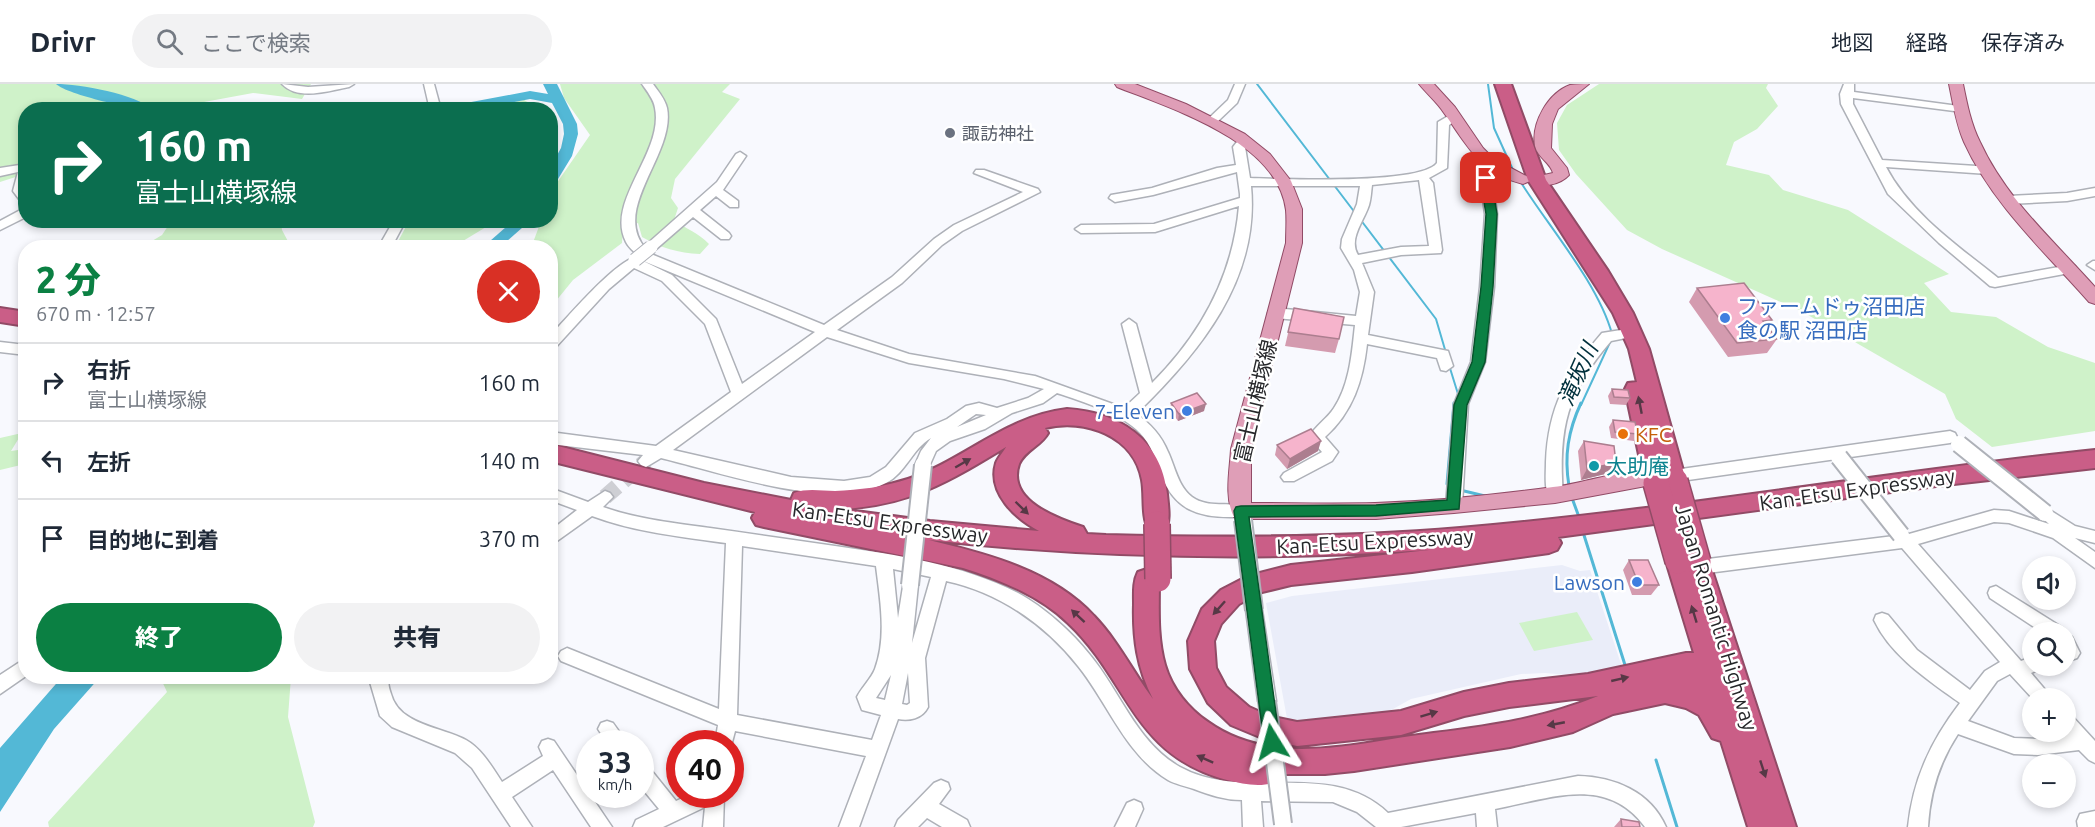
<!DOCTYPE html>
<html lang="ja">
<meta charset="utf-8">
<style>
body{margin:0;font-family:Ubuntu,"Noto Sans JP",sans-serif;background:#f2f2f3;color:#1f2937;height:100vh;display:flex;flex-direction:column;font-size:22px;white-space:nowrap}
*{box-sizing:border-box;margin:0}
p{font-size:20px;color:#747a83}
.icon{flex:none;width:33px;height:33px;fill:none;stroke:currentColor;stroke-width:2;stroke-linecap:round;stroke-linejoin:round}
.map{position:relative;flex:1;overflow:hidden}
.panel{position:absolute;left:18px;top:156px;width:540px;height:444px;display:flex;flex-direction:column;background:#fff;border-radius:24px;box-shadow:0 3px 9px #0003}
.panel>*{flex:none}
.banner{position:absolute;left:18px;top:18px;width:540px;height:126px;border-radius:24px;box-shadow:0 3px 9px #0003;background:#0b6e4f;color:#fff;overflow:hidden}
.tools{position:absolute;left:2022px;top:472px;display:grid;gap:12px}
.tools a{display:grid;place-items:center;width:54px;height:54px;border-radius:50%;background:#fff;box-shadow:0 3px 9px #0003;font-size:30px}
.speed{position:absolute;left:576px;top:646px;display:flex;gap:12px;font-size:30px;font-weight:700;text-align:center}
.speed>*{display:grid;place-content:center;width:78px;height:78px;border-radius:50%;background:#fff;box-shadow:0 3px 9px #0003;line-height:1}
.speed small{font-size:15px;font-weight:400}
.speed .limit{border:9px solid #d22;background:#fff;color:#111}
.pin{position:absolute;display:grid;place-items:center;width:51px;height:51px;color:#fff;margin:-26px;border-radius:12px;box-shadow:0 3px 9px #0006}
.me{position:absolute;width:66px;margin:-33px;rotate:352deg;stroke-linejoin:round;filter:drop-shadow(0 0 4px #0008)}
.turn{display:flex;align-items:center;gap:21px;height:126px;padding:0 18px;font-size:27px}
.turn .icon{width:78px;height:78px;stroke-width:2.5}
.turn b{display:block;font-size:42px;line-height:51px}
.round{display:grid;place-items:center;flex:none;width:63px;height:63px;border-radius:32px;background:#f2f2f3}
.head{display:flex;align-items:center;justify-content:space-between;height:102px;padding:0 18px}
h1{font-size:36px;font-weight:800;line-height:45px;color:#0b8043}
.button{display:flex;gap:12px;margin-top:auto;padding:12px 18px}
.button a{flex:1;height:69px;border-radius:36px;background:#0b8043;color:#fff;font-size:24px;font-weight:800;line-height:69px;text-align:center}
.button a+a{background:#f2f2f3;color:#1f2937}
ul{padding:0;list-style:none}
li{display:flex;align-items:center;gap:18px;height:78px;padding:0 18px;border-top:2px solid #e0e1e3}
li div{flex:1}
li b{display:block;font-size:22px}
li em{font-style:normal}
header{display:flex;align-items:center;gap:36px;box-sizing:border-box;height:84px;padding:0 30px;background:#fff;border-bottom:2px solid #e0e1e3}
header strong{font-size:28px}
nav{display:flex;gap:33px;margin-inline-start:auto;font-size:21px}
.search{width:420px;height:54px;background:#f2f2f3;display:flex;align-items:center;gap:15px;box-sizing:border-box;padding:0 21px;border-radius:33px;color:#747a83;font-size:22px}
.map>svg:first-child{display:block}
</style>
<header>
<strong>Drivr</strong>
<div class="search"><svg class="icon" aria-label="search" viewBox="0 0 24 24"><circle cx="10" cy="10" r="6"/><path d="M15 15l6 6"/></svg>ここで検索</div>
<nav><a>地図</a><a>経路</a><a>保存済み</a></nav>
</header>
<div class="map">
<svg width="2095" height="743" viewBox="0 0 2095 743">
<rect width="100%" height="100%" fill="#f8f9fe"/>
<polygon fill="#eaedf9" points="1562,481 1580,487 1590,486 1622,583 1579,592 1545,589 1521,590 1411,615 1384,630 1288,640 1266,519 1292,512"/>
<g fill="#cff2c9">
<polygon points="0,0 311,0 302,15 253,9 166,25 26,26 25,90 0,98"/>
<path d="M560,0H730L722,8L740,15L675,95L671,114L678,124L674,136C686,145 699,149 709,160L700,170C678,169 661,164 642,153L638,139L623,144L622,159L573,196L551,223L550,164H531L541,137L550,136L551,112L554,103L590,51L564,14Z"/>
<polygon points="1599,0 1768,0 1766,4 1778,22 1757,45 1734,58 1726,81 1769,91 1783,106 1848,126 1949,190 1924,199 1951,228 1996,233 2048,263 2095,279 2095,347 1992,363 1956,335 1945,310 1801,227 1662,165 1627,146 1576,90 1559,66 1557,39 1567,21"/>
<polygon points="524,16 540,25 470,25"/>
<polygon points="152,137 281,137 282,146 291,163 142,163 162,151 170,139"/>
<polygon points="409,137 409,136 496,137 453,163 395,163"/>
<polygon points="22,349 11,367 25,365 25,380 0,386 0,354"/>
<polygon points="1577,528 1593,556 1534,567 1519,539"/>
<polygon points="160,593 291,593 288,633 315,738 313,743 49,743 48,738 167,608"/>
</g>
<polygon fill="#53b8d6" points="62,593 100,593 54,645 0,728 0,664"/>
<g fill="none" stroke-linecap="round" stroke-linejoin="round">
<g stroke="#53b8d6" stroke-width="2">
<polyline points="1257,0 1356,130"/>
<polyline points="1488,0 1494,44 1513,86"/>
<path d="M1520,97C1548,142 1598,199 1612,250"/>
<polyline points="1360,135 1436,235 1446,269"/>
<polyline points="1449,281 1458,310 1454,321"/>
<polyline points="1581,321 1611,256"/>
</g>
<g stroke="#53b8d6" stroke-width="3">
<polyline points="1451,402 1447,400 1454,319"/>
<path d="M1569,402C1564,372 1568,347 1581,319"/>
<polyline points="1460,406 1485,412"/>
<polyline points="1572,414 1579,433"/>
<polyline points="1583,448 1625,581"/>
<polyline points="1656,676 1677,743"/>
</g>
<g fill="#53b8d6" fill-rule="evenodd">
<path d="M56,0C79,0 137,10 153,26C136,26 68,11 56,0Z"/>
<polygon points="543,0 557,0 577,40 578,50 572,72 555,100 550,101 550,84 561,64 564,50 563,40 552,19 530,15 474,26 444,26 450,22 530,7 548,10"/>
<polygon points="251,22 264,22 270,26 245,26"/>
<polygon points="514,136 531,136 499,164 482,164"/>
</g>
<polyline stroke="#cecfd4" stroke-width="16" stroke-dasharray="16 8" stroke-linecap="butt" points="605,413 646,377"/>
<defs>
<g id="minor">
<path d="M282,0L308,3L354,0L349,3C328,7 298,17 282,0Z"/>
<polygon points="424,0 434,0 441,26 430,26"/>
<path d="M642,0H653C658,7 665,15 667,24C676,70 610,125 646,165L647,160L717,98L736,70L740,68L746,72L723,106L738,117V123H730L716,112L700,126L729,149L731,152L729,155H721L693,133L655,166H647L651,170L824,241L892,193L934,155L954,141L1023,108L974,89L976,86H984L1038,105L1040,108L962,147L942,161L902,199L837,246L909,270L1035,292L1124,324L1140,309L1122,240L1129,235L1136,240L1152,299C1201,250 1233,192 1239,122L1155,148L1081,149L1075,145L1081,141L1154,140L1240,114V110L1237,88L1153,111L1115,118L1109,114L1111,111L1152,104L1217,84L1236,81L1233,63L1240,54L1244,53L1250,56L1245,63L1250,94C1281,95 1421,101 1437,79L1438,38L1450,31H1458V35L1449,41L1447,84L1429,94L1433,99L1442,166L1441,169L1401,171L1362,179L1374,208L1368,251L1448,267L1453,282L1446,287L1441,286L1437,274L1367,260C1363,296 1353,328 1325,353L1338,368L1332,377L1294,397H1284L1281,393L1284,389L1322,368L1309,353C1315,342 1327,335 1334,324C1350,300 1352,268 1355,241L1275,234L1268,229L1275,224L1356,232L1360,208L1354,186L1341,164L1342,155L1357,120L1360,102H1251C1260,196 1199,269 1136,330C1151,340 1161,351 1168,368C1175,383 1178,402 1192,413C1209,425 1229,417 1247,423L1251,436L1249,440L1243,442L1237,440L1235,433C1199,434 1174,426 1161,390C1156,375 1151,361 1140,349C1123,330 1081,317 1057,309L1043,319L1012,329L985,345L950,357L936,367L928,385H918L915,381L921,367L931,354C912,365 906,389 886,399C830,428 720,388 661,374L646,383L641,381L638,377L643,371L550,360V348L656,362L731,308L705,240L662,197L634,184L609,205L555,264L550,266V252C565,236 621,170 639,173C635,168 629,164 626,158C605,117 664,69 655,24C654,16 647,7 642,0ZM1419,96L1429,162L1401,163L1358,171C1348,155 1364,137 1369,121C1371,114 1371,108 1372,101ZM641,176L815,248L742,300L716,235L672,191ZM827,253L909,279L1004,295L1044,305L1028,314L997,324L979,319L966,322L947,335L915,349L886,383L870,393L844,397L791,393L673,366ZM976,330L986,331L957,343Z"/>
<polygon points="1235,0 1245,0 1237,19 1216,39 1208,39 1208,35 1228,16"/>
<path d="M1844,0H1854V8L1966,23V27L1962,28L1853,14V20L1882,76L1992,83V89L1988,90L1886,83C1910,129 1958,162 1998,194L2070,181L2075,182L2076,185L2075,188L1995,203L1990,202L1939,159L1888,110L1841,20L1840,10Z"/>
<polygon points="26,80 26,120 22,119 13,107 18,88 0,92 0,84"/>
<polygon points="1498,81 1504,85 1492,94 1497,130 1494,203 1485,278 1468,320 1462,421 1459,425 1454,427 1449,425 1446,421 1454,320 1471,278 1480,203 1485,130 1480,94 1483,87"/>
<polygon points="2095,104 2095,112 2067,117 2008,120 2002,116 2008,112 2067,109"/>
<polygon points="26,123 26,133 0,146 0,137"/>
<polygon points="394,136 406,136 391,164 378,164"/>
<polygon points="2093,177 2095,177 2095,186 2087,181"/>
<path d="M1621,246L1628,251L1626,254L1611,257C1567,308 1558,344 1563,411L1560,415H1550C1544,405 1546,390 1546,378C1548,323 1567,290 1602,249Z"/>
<polygon points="0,258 26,261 26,271 0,268"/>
<polygon points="1950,347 1955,349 1957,353 1955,357 1950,359 1667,399 1662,397 1659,393 1662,389 1667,387"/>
<path d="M550,404L588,418L605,407L610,409L613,413L603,423C637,435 674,439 710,444C752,450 794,456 835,462C898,471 961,480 1018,509C1044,523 1072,548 1090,571C1120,607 1137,659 1180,683C1246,719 1330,674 1388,729L1578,692C1614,693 1650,707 1666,743H1645C1606,690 1549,715 1495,725L1497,743H1477L1476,729L1401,743H1376L1357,728L1333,718L1261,717L1263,743H1243L1242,716C1224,716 1210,711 1194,705C1185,702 1175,700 1168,696C1125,670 1108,619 1078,582C1045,540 998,508 946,497L925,574L928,623C922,635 909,637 898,635L859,743H839L866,672L735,647L730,666V660H715L718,641L561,577L558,572L561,567L567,564L719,625L726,459C681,453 635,448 592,432L550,462V447L577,426L550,416ZM742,462L876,482C880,515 887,553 875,585C871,595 862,603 857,613L862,626L881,631L872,656L737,631ZM893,485L931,493L912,559L918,501L916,496L910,494L904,496L898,534ZM908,589L910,619L907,621L902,620ZM891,591L885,616L876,614Z"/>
<path d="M2045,423L2075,442L2095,447V459L2075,454L2095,468V484L2053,454L2009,439L1994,438L1918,460L2021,577L2032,573V582H2040L2038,586L2031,589L2053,615H2033L2010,590L1997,597L1968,637L2014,654L2038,655L2066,651L2063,648H2066V630L2072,632L2095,657V679L2089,676L2079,666L2038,671L2014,670L1958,650C1939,679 1930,708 1928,743H1908C1913,695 1931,657 1960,619C1928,596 1891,572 1874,536L1876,531L1882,529L1888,531L1917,566L1970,606L1985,587L2000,578L1902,464L1700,490L1694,488L1692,483L1694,478L1700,476L1894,452L1895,446L1901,445L1909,450L1994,426L2009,427L2049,440L2037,429L2039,425Z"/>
<polygon points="1996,502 2063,544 2065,549 2043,549 1990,514 1988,509 1990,504"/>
<polygon points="1254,519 1260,521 1262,526 1276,617 1273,623 1267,625 1261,623 1258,617 1246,526 1248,521"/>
<polygon points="2066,551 2072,553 2080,569 2077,574 2066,578"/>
<polygon points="26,574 26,592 0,610 0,591"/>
<path d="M372,592H390C387,599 389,604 391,610C399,641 442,643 466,656C482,665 492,683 502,698L543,672L539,663L542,657L548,655L554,657L612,743H591L553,686L512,713L532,743H511L472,684L455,669L392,643L380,632L370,598Z"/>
<polygon points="607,637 613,639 628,660 608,660 598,645 601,639"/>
<polygon points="640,678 647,681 676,717 689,711 724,711 723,743 703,743 705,723 663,743 633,743 636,736 659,725 640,702"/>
<polygon points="941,696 948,699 950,705 939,720 967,736 970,743 942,743 927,734 918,743 895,743 898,736 934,699"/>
<polygon points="1134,716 1141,719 1143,725 1135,743 1115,743 1127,719"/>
<polygon points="2095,727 2095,743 2078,743 2077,737 2080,730"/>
</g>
<g id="major">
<path d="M1115,0H1135L1186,20L1245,50L1270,70L1291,97L1302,125V159L1251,365V419C1292,419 1333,420 1375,419C1434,417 1495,411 1553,403C1582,400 1637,380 1662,389L1665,394L1662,399L1555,419L1454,429L1376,435H1241L1234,433C1224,414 1230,385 1231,365L1286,159C1286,148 1287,137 1286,126C1277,57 1172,25 1117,3Z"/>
<path d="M1419,0H1434L1455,23L1483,64L1494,75L1530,94L1553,89C1550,78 1538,74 1535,62C1531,39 1548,9 1570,1C1576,0 1583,0 1589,0L1558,25L1552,40L1551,64L1567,84L1569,91C1560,101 1540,105 1530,97L1523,100C1479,89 1468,62 1444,29C1437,18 1427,10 1419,0Z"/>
<path d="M1949,0H1963C1967,20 1971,40 1980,58C2006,115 2054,157 2095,203V220L2089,218C2045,168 1992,120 1964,58C1956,40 1953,19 1949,0Z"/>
</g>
<g id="highway">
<polygon points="1495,0 1511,0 1546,96 1608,187 1633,229 1649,265 1686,397 1683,403 1675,406 1666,402 1664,405 1656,408 1648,405 1645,399 1625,305 1628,299 1637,298 1629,265 1613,229 1528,96"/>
<polygon points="0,224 26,228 26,242 0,238"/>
<path d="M1067,325C1118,328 1162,355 1167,410C1168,422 1171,436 1165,447L1157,450L1149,447C1141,432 1145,412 1142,396C1134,352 1085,334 1045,344L1048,349C1041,362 1025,366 1019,380C1006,417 1059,435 1083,443L1087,450L1106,451C1224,454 1342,454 1460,444C1673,426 1883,388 2095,366V384L1936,402L1558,453L1561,459L1557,466L1549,469L1412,488L1291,501L1262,508L1239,520L1221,540L1214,557L1216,584L1226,603L1249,623L1269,632L1297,638L1401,627L1464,608L1509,599L1588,590L1686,569H1694L1666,477L1669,470L1678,467L1687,470L1688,473L1698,468L1707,471L1796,743H1748L1721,657L1712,654L1699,631L1686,624L1665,619L1613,630L1573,648L1510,663L1354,687L1325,690H1279L1276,698C1260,704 1243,700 1227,696C1132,671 1129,596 1068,539C1039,511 1000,496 963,484L764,443L756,441L752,434L755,428L550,377V360L704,399L791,416L794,409C807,404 821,407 835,407C859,406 884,403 908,395C964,376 1006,332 1067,325ZM1006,363C1003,368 998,374 996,379C987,409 1016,435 1039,447L930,437L841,425C909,422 950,397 1006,363ZM929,456C1096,474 1262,477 1429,466L1291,481L1248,492L1221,506L1202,525L1188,557L1190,585L1208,619L1231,641L1267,656L1297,662L1401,651L1464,632L1509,623L1598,612C1534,638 1478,643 1411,652C1344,662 1268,681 1208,638C1189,625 1172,605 1165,581C1157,553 1159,524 1159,495L1156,488L1147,485L1138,488C1133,498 1134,509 1134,520C1133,554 1137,584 1153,615C1133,588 1118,557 1094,532C1053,487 987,470 929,456Z"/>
</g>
</defs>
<use href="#minor" stroke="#aeb1b8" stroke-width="3"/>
<use href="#major" stroke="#914b66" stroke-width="2"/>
<use href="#highway" stroke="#914b66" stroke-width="4"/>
<use href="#minor" fill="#fff" fill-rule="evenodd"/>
<use href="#major" fill="#df9eb7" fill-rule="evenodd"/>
<use href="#highway" fill="#ca5e87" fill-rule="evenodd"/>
<defs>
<polyline id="minor-bridge-far1" points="635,176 651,163"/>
<g id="minor-bridge">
<polyline points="1959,360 2045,429"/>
<polyline points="1839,373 1901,451"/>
<polyline points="1243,436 1254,526"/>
<polyline points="910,501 923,381"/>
<polyline points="1267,617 1283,740"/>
</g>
<g id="highway-bridge">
<polyline points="1675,397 1698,478"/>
<polyline points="1656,399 1678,477"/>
<polyline points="1157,440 1158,495"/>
</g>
</defs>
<use href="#minor-bridge-far1" stroke="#aeb1b8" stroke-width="15" stroke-linecap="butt"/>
<use href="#minor-bridge" stroke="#aeb1b8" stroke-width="20" stroke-linecap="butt"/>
<use href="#highway-bridge" stroke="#914b66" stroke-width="28" stroke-linecap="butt"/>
<use href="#minor-bridge-far1" stroke="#fff" stroke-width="13"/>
<use href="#minor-bridge" stroke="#fff" stroke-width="16"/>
<use href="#highway-bridge" stroke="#ca5e87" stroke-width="25"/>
</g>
<g fill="#d49baf">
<polygon points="1697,204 1772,236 1767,243 1777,255 1767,269 1728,273 1689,218"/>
<polygon points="1294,224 1339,255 1335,269 1285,262"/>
<polygon points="1612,305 1630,314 1626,321 1610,320 1608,312"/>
<polygon points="1171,319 1204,327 1178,337 1170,326"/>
<polygon points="1613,336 1638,350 1634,357 1611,354 1609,343"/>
<polygon points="1584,357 1616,379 1609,389 1581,396 1578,367"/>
<polygon points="1277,361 1318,367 1287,385 1275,371"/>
<polygon points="1629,476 1659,501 1651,511 1632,511 1623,486"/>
<polygon points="1621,735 1640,743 1614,743"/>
</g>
<g fill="#ac7e8f">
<polygon points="1206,320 1204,327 1178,337 1179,330"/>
<polygon points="1321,357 1318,367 1287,385 1290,375"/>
<polygon points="1616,379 1609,389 1581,396 1587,385"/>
</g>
<g fill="#f6b4cc" stroke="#ac7e8f" stroke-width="1.5">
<polygon points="1744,199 1772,236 1763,237 1777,255 1737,259 1697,204"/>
<polygon points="1294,224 1344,233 1339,255 1288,248"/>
<polygon points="1612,305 1628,306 1630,314 1614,313"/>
<polygon points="1197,309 1206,320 1179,330 1171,319"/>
<polygon points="1613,336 1635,338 1638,350 1615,348"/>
<polygon points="1311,345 1321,357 1290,375 1277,361"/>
<polygon points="1584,357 1614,362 1616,379 1587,385"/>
<polygon points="1629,476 1648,476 1659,501 1639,501"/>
<polygon points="1621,735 1639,738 1640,743 1622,743"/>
</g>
<defs><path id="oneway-solid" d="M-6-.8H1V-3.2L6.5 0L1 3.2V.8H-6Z" transform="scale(1.5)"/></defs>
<g fill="#573846">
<use href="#oneway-solid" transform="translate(1640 321) rotate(-101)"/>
<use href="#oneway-solid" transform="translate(963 379) rotate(-30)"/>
<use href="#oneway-solid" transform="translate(1022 424) rotate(44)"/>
<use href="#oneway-solid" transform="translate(1219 524) rotate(132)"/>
<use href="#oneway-solid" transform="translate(1694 530) rotate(-107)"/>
<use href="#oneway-solid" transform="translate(1078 532) rotate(-137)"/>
<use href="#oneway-solid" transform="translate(1620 595) rotate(-13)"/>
<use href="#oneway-solid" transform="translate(1429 630) rotate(-17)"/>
<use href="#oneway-solid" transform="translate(1556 640) rotate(169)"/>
<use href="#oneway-solid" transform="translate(1205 675) rotate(-156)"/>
<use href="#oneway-solid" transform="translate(1763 685) rotate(72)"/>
</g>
<polygon fill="#0b8043" stroke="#07532c" stroke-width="1.5" points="1486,91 1491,94 1497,130 1493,203 1485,278 1467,321 1459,425 1376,432 1249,433 1280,658 1278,663 1272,666 1266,663 1264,658 1234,427 1236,423 1241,422 1376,421 1447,416 1454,321 1472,278 1481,203 1486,130 1480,94"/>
<circle fill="#6b7280" stroke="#fff" stroke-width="2" cx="950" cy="49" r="6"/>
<g fill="#3f7fe0" stroke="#fff" stroke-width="2">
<circle cx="1725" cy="234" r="6"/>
<circle cx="1187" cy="327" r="6"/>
<circle cx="1637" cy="498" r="6"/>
</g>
<circle fill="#e8710a" stroke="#fff" stroke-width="2" cx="1623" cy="350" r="6"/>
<circle fill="#0f9aa8" stroke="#fff" stroke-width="2" cx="1594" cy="382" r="6"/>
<g text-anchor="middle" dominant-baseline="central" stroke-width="5" stroke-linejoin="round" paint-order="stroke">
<g font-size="18" fill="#5b616d" stroke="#fff" text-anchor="start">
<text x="962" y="49">諏訪神社</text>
</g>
<g font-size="21" fill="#366cbe" stroke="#fff" text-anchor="end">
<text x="1737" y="222" text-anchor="start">ファームドゥ沼田店<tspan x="1737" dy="24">食の駅 沼田店</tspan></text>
<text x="1175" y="327">7-Eleven</text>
<text x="1625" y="498">Lawson</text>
</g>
<g font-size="21" fill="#26272a" stroke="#fff">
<text transform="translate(1255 317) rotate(-77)">富士山横塚線</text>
<text transform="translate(1857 405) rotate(-8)">Kan-Etsu Expressway</text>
<text transform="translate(890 438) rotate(8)">Kan-Etsu Expressway</text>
<text transform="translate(1375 457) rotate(-3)">Kan-Etsu Expressway</text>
<text transform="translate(1717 533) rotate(73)">Japan Romantic Highway</text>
</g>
<g font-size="21" fill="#c56008" stroke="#fff" text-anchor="start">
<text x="1635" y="350">KFC</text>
</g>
<g font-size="21" fill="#0d838f" stroke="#fff" text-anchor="start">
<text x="1606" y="382">太助庵</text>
</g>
<g font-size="22" font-style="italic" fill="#00303c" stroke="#fff">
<text transform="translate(1577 290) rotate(-66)">滝坂川</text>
</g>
</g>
</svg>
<div class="tools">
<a><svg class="icon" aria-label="sound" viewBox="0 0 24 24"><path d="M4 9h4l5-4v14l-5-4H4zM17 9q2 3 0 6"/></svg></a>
<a><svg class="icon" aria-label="search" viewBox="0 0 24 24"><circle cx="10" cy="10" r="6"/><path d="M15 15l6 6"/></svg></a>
<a>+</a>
<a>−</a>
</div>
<div class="speed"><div>33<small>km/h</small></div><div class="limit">40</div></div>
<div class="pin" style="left:1486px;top:94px;background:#d93025"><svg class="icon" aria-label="arrive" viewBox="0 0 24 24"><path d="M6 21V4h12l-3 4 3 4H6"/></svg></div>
<svg class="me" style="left:1272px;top:658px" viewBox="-20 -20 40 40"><path d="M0-17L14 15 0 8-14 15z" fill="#0b8043" stroke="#fff" stroke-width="4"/></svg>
<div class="banner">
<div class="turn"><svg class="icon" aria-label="right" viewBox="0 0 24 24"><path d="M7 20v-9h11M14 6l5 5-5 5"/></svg><div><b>160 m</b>富士山横塚線</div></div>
</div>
<section class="panel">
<div class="head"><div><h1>2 分</h1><p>670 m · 12:57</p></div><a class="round" style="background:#d93025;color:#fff"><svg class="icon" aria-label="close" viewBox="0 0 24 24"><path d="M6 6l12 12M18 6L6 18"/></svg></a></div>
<ul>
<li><svg class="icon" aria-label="right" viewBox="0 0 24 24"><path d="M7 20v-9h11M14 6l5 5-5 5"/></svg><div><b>右折</b><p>富士山横塚線</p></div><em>160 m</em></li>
<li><svg class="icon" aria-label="left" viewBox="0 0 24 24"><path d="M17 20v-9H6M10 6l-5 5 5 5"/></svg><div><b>左折</b></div><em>140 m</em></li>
<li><svg class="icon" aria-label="arrive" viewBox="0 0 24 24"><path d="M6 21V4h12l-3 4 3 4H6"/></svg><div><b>目的地に到着</b></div><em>370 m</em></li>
</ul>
<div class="button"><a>終了</a><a>共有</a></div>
</section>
</div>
